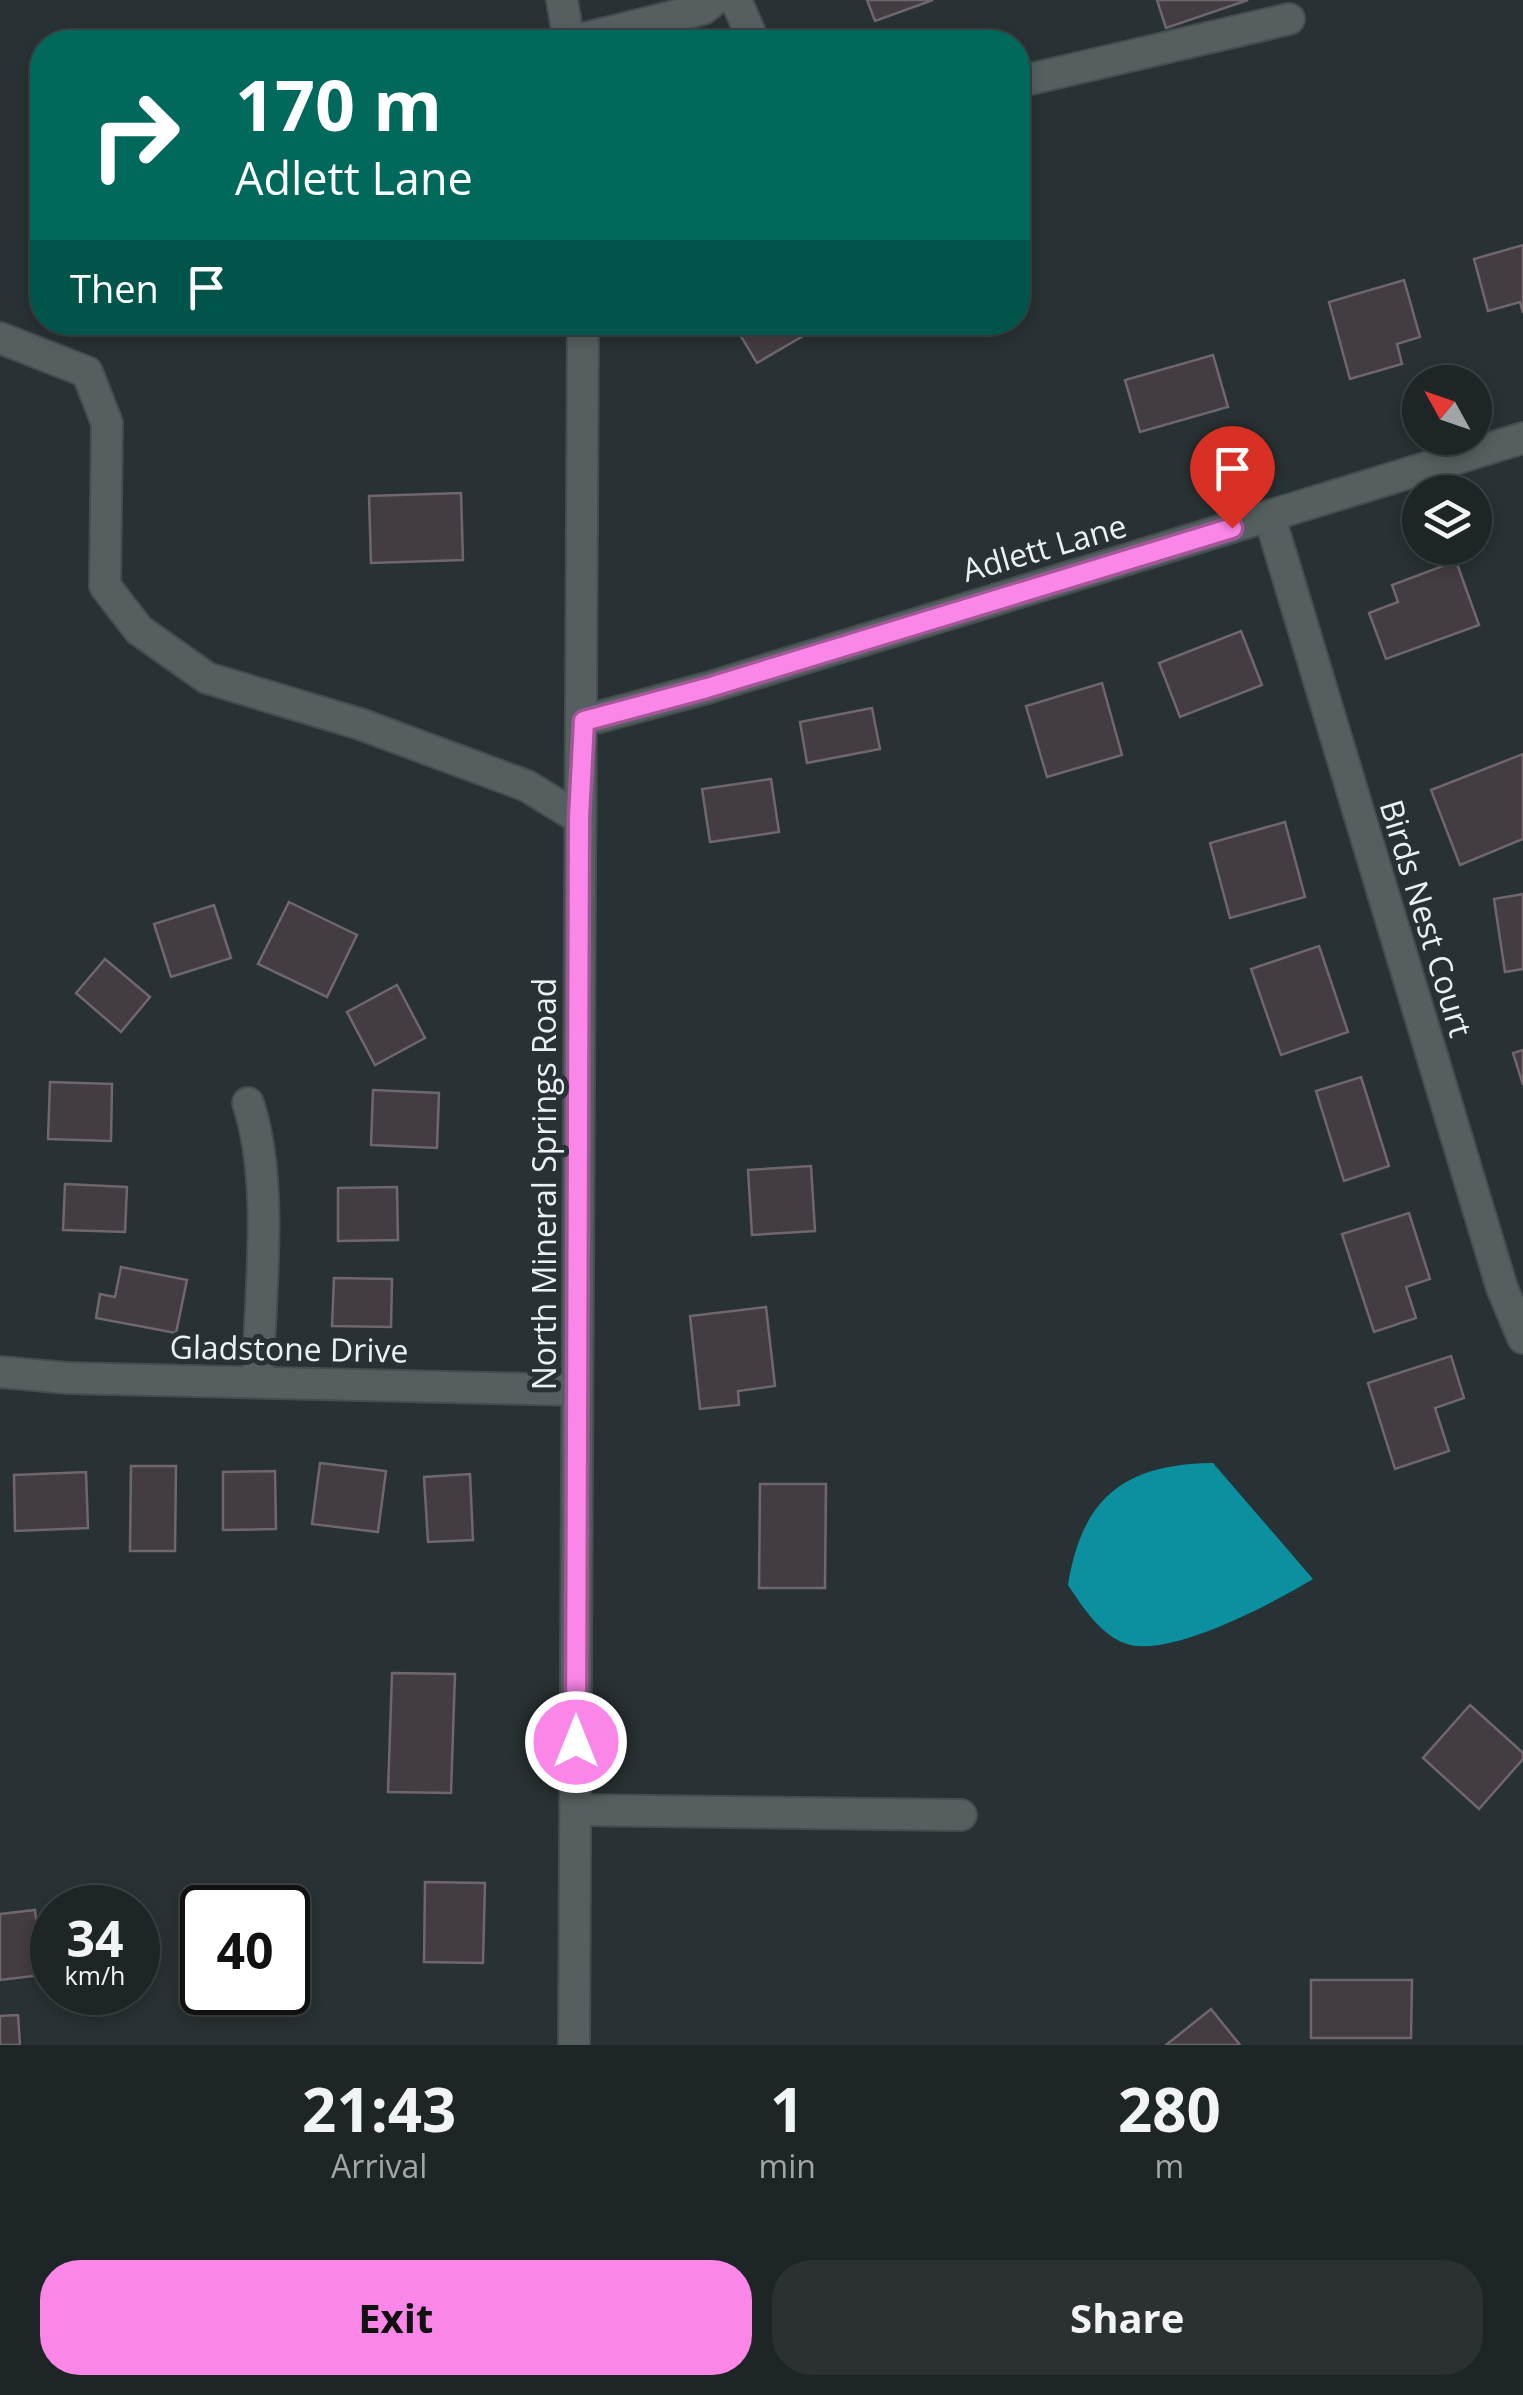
<!DOCTYPE html>
<style>
body{margin:0;font-family:"Open Sans",sans-serif;background:#2b3132;color:#f1f3f6;height:100vh;display:flex;flex-direction:column;font-size:38px;white-space:nowrap}
*{box-sizing:border-box;margin:0}
p{font-size:32px;color:#a1a5a7}
.icon{flex:none;width:55px;height:55px;fill:none;stroke:currentColor;stroke-width:2;stroke-linecap:round;stroke-linejoin:round}
.map{position:relative;height:2045px;overflow:hidden}
.side{display:flex;flex-direction:column;background:#1e2526;flex:1}
.side>*{flex:none}
.hud{position:absolute;left:30px;top:30px;width:1000px;height:305px;border-radius:40px;box-shadow:0 5px 15px #0003,0 0 0 2px #3c4243;background:#00695c;color:#fff;overflow:hidden}
.needle{width:65px;rotate:310deg}
.buttons{position:absolute;left:1402px;top:365px;display:grid;gap:20px}
.buttons a{display:grid;place-items:center;width:90px;height:90px;border-radius:50%;background:#1e2526;box-shadow:0 5px 15px #0003,0 0 0 2px #3c4243;font-size:50px}
.speed{position:absolute;left:30px;top:1885px;display:flex;gap:20px;font-size:50px;font-weight:700;text-align:center}
.speed>*{display:grid;place-content:center;width:130px;height:130px;border-radius:50%;background:#1e2526;box-shadow:0 5px 15px #0003,0 0 0 2px #3c4243;line-height:1}
.speed small{font-size:25px;font-weight:400}
.speed .limit{border:5px solid #111;border-radius:15px;background:#fff;color:#111}
.pin{position:absolute;display:grid;place-items:center;width:85px;height:85px;color:#fff;margin:-102px -42px;border-radius:50% 50% 50% 0;rotate:-45deg;box-shadow:0 0 10px #0007}
.pin .icon{rotate:45deg}
.me{position:absolute;width:110px;margin:-55px;rotate:0deg;stroke-linejoin:round;filter:drop-shadow(0 0 8px #0008)}
.turn{display:flex;align-items:center;gap:35px;height:210px;padding:0 40px;font-size:45px}
.turn .icon{width:130px;height:130px;stroke-width:2.5}
.turn b{display:block;font-size:70px;line-height:85px}
.then{display:flex;align-items:center;height:95px;padding:0 40px;background:#0003;gap:20px;font-size:38px}
.eta{display:flex;justify-content:space-evenly;align-items:center;height:170px;text-align:center}
.eta b{font-size:60px;font-weight:700;line-height:70px}
.action{display:flex;gap:20px;margin-top:auto;padding:20px 40px}
.action a{flex:1;height:115px;border-radius:40px;background:#fa87e7;color:#111;font-size:40px;font-weight:700;line-height:115px;text-align:center}
.action a+a{background:#2b3132;color:#f1f3f6}
.map>svg:first-child{display:block}
</style>
<div class="map">
<svg width="1523" height="2045" viewBox="0 0 1523 2045">
<rect width="100%" height="100%" fill="#283133"/>
<path fill="#0c909f" d="M1213,1463L1313,1579C1275,1602 1171,1658 1127,1644C1101,1636 1082,1606 1068,1585C1082,1497 1125,1464 1213,1463Z"/>
<g fill="#433c42" stroke="#6f676d" stroke-width="2.5">
<polygon points="867,0 933,0 875,21"/>
<polygon points="1157,0 1248,0 1166,28"/>
<polygon points="1523,245 1523,313 1520,302 1488,311 1474,259"/>
<polygon points="1404,280 1420,337 1397,344 1402,364 1350,379 1329,302"/>
<polygon points="745,322 827,322 757,363 736,328"/>
<polygon points="1213,355 1228,407 1140,432 1125,380"/>
<polygon points="461,493 463,560 371,563 369,496"/>
<polygon points="1456,561 1479,625 1386,659 1369,613 1398,602 1392,585"/>
<polygon points="1241,631 1262,685 1180,717 1159,663"/>
<polygon points="1102,683 1122,755 1047,777 1026,706"/>
<polygon points="872,708 880,749 807,763 800,722"/>
<polygon points="1523,754 1523,839 1460,865 1431,790"/>
<polygon points="771,779 779,832 710,842 702,789"/>
<polygon points="1285,822 1305,897 1230,918 1210,843"/>
<polygon points="1523,894 1523,969 1505,972 1494,899"/>
<polygon points="289,902 357,935 327,997 258,964"/>
<polygon points="214,905 231,958 171,977 154,924"/>
<polygon points="1319,946 1348,1032 1281,1055 1251,969"/>
<polygon points="105,959 150,997 121,1032 76,993"/>
<polygon points="397,985 425,1038 375,1065 347,1012"/>
<polygon points="1523,1050 1523,1085 1513,1053"/>
<polygon points="1361,1077 1389,1166 1344,1181 1316,1091"/>
<polygon points="50,1082 112,1084 111,1141 48,1139"/>
<polygon points="373,1090 439,1093 437,1148 371,1145"/>
<polygon points="811,1166 815,1231 752,1235 748,1170"/>
<polygon points="65,1184 127,1187 125,1232 63,1230"/>
<polygon points="397,1187 398,1240 338,1241 338,1188"/>
<polygon points="1409,1213 1430,1279 1406,1287 1416,1318 1374,1332 1342,1234"/>
<polygon points="121,1267 187,1280 176,1333 96,1318 100,1294 115,1297"/>
<polygon points="334,1278 392,1279 391,1327 332,1326"/>
<polygon points="766,1307 775,1386 738,1391 739,1405 700,1409 690,1316"/>
<polygon points="1451,1356 1464,1398 1435,1408 1449,1451 1395,1469 1368,1383"/>
<polygon points="320,1463 386,1471 378,1532 312,1524"/>
<polygon points="131,1466 176,1466 175,1551 130,1551"/>
<polygon points="275,1471 276,1529 223,1530 223,1472"/>
<polygon points="86,1472 88,1528 15,1531 14,1475"/>
<polygon points="470,1474 473,1540 428,1542 424,1477"/>
<polygon points="760,1484 826,1484 825,1588 759,1588"/>
<polygon points="392,1673 455,1674 451,1793 388,1792"/>
<polygon points="1470,1705 1523,1753 1523,1759 1479,1809 1423,1758"/>
<polygon points="425,1882 485,1883 483,1963 424,1962"/>
<polygon points="35,1910 42,1975 0,1980 0,1914"/>
<polygon points="1311,1980 1412,1980 1411,2038 1311,2038"/>
<polygon points="1211,2009 1240,2045 1166,2045"/>
<polygon points="18,2015 20,2045 0,2045 0,2016"/>
</g>
<g fill="none" stroke-linecap="round" stroke-linejoin="round">
<defs>
<g id="minor">
<polyline points="562,0 569,42"/>
<polyline points="736,0 754,42"/>
<polyline points="569,42 703,9 714,0"/>
<polyline points="1018,82 1289,19"/>
<polyline points="0,338 87,372 107,423 105,586 139,630 207,678 360,724 527,786 579,818"/>
<polyline points="1270,518 1502,1288 1523,1338"/>
<polyline points="584,721 707,688 1523,438"/>
<path d="M248,1103C275,1185 259,1296 258,1382"/>
<polyline points="0,1372 67,1378 577,1390"/>
<polyline points="576,1810 961,1815"/>
<polyline points="574,2045 583,322"/>
</g>
</defs>
<use href="#minor" stroke="#454d4e" stroke-width="34"/>
<use href="#minor" stroke="#545f60" stroke-width="30"/>
</g>
<g fill="none" stroke-linecap="round" stroke-linejoin="round">
<defs>
<polyline id="route" points="576,1742 579,818 584,721 707,688 1232,528"/>
</defs>
<use href="#route" stroke="#a25896" stroke-width="25"/>
<use href="#route" stroke="#fa87e7" stroke-width="18"/>
</g>
<g text-anchor="middle" dominant-baseline="central" stroke-width="10" stroke-linejoin="round" paint-order="stroke">
<g font-size="32" fill="#ebf1f2" stroke="#283133">
<text transform="translate(1044 547) rotate(-16)">Adlett Lane</text>
<text transform="translate(1427 918) rotate(73)">Birds Nest Court</text>
<text transform="translate(543 1184) rotate(-90)">North Mineral Springs Road</text>
<text transform="translate(289 1348) rotate(1)">Gladstone Drive</text>
</g>
</g>
</svg>
<div class="buttons">
<a><svg class="needle" viewBox="-14 -14 28 28"><path d="M0-13l5 13h-10z" fill="#e53935"/><path d="M0 13l5-13h-10z" fill="#a1a5a7"/></svg></a>
<a><svg class="icon" aria-label="layers" viewBox="0 0 24 24"><path d="M12 4l9 5-9 5-9-5zM3 14l9 5 9-5"/></svg></a>
</div>
<div class="speed"><div>34<small>km/h</small></div><div class="limit">40</div></div>
<div class="pin" style="left:1232px;top:528px;background:#d93025"><svg class="icon" aria-label="arrive" viewBox="0 0 24 24"><path d="M6 21V4h12l-3 4 3 4H6"/></svg></div>
<svg class="me" style="left:576px;top:1742px" viewBox="-20 -20 40 40"><circle r="17" fill="#fa87e7" stroke="#fff" stroke-width="3"/><path d="M0-11L8 9 0 5-8 9z" fill="#fff"/></svg>
<div class="hud">
<div class="turn"><svg class="icon" aria-label="right" viewBox="0 0 24 24"><path d="M7 20v-9h11M14 6l5 5-5 5"/></svg><div><b>170 m</b>Adlett Lane</div></div>
<div class="then">Then<svg class="icon" aria-label="arrive" viewBox="0 0 24 24"><path d="M6 21V4h12l-3 4 3 4H6"/></svg></div>
</div>
</div>
<section class="side">
<div class="eta">
<div><b>21:43</b><p>Arrival</p></div>
<div><b>1</b><p>min</p></div>
<div><b>280</b><p>m</p></div>
</div>
<div class="action"><a>Exit</a><a>Share</a></div>
</section>
